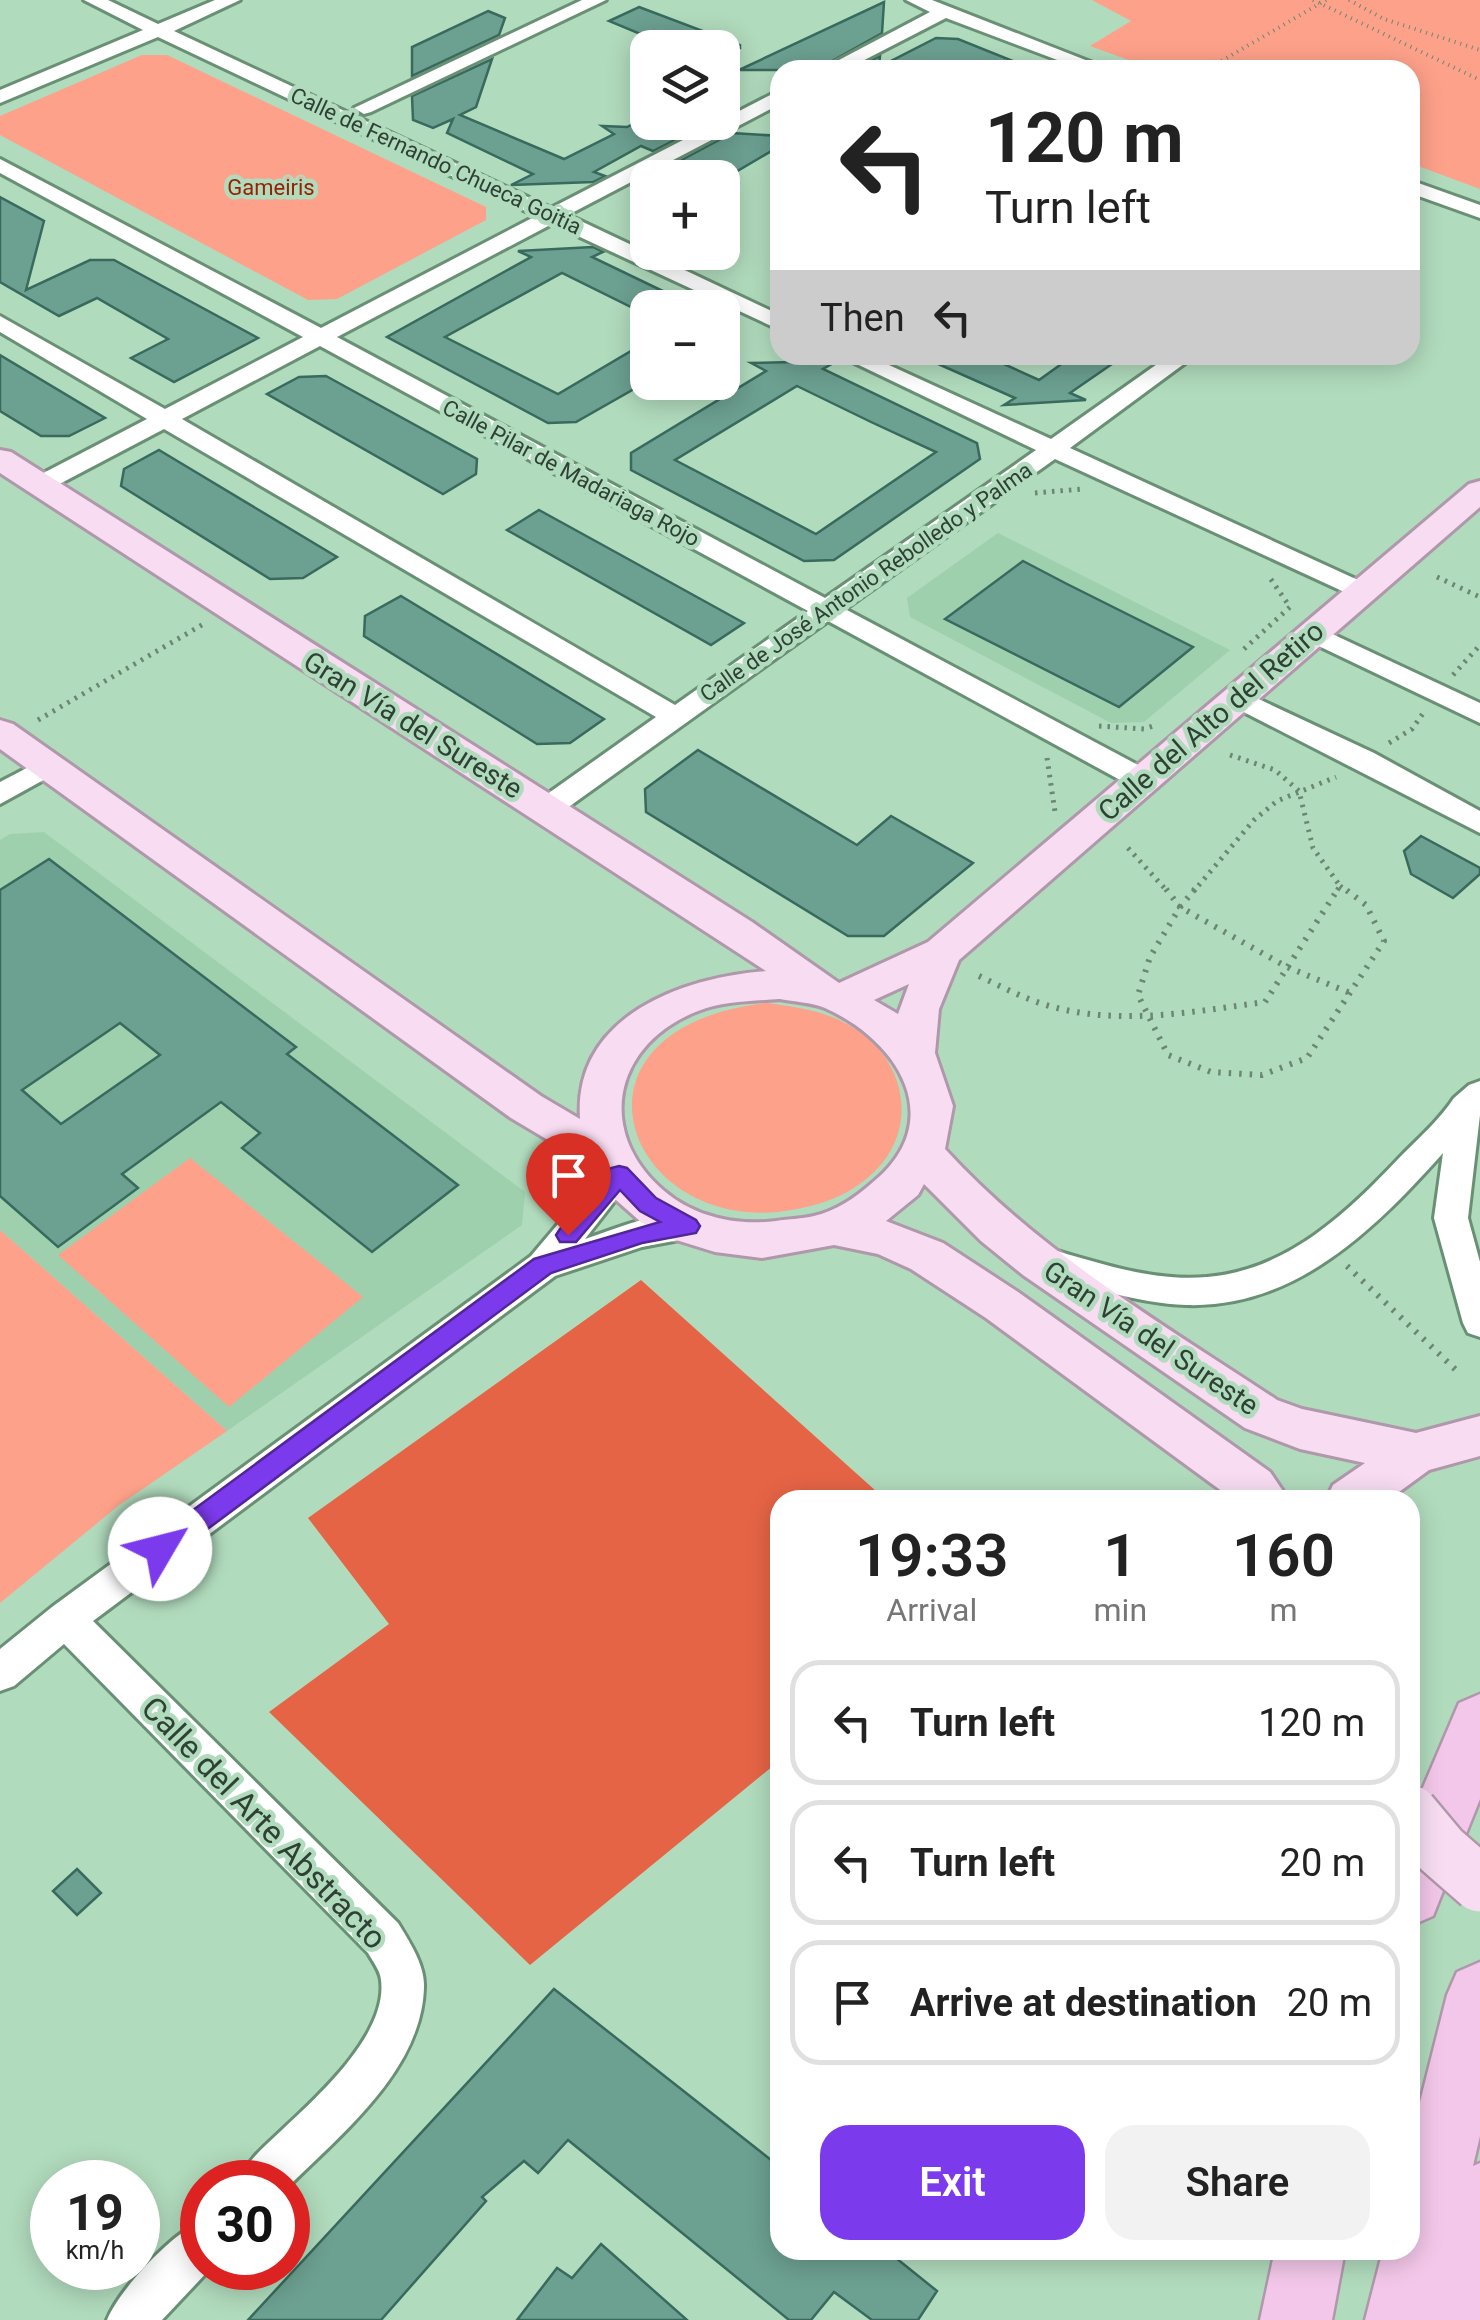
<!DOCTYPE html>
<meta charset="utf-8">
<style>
body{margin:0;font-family:Roboto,sans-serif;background:#f2f2f2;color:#222;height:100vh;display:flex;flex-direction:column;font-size:38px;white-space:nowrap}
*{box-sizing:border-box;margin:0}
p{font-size:32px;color:#767676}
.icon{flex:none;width:55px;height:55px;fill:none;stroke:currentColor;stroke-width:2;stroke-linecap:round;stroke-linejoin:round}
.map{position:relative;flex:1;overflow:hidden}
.drawer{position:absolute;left:770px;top:1490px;width:650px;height:770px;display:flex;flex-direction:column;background:#fff;border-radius:30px;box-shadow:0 5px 25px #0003}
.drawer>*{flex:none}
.top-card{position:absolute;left:770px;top:60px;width:650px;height:305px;border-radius:30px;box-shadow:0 5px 25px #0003;background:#fff;color:#222;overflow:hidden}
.buttons{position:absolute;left:630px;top:30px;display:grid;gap:20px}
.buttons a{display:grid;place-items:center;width:110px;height:110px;border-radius:20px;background:#fff;box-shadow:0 5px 25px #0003;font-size:50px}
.speed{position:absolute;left:30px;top:2160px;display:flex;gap:20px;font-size:50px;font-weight:700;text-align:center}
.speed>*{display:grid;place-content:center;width:130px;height:130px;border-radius:50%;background:#fff;box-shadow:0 5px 25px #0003;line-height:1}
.speed small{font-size:25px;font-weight:400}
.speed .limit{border:15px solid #d22;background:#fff;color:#111}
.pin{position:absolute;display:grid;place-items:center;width:85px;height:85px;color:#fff;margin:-102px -42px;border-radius:50% 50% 50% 0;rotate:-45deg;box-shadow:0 0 10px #0007}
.pin .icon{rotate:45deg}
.me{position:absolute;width:110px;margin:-55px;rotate:53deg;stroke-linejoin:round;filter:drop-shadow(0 0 8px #0008)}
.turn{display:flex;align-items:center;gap:35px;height:210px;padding:0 50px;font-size:45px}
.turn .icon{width:130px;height:130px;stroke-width:2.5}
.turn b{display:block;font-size:70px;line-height:85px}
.then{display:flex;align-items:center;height:95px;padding:0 50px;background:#0003;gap:20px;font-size:38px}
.eta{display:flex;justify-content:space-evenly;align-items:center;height:170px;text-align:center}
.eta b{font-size:60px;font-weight:600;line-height:70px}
.cta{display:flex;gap:20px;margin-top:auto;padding:20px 50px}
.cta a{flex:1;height:115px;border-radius:30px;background:#7c3aed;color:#fff;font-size:40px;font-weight:600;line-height:115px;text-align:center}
.cta a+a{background:#f2f2f2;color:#222}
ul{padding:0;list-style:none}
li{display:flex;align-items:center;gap:30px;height:125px;margin:0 20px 15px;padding:0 30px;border:5px solid #e0e0e0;border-radius:30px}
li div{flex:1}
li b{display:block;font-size:38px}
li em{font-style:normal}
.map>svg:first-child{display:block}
</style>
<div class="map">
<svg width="1480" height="2320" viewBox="0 0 1480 2320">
<rect width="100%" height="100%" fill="#b1dbbd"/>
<g fill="#9fd0ae">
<polygon points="998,533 1230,650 1144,722 1111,723 910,617 907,598"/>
<polygon points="44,832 525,1192 522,1225 227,1431 0,1230 0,840 10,834"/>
</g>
<g fill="#fea18a">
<polygon points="1092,0 1480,0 1480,189 1410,163 1410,70 1156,70 1090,46 1131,21"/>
<polygon points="142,55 167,55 486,207 486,220 337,299 308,300 0,135 0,116"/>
<path d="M767,1003C795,1007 822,1010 847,1024C903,1053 921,1123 877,1169C855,1192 828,1203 797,1209C628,1243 544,1028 767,1003Z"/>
<polygon points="190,1158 363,1297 229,1407 58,1255"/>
<polygon points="0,1230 227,1431 118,1506 0,1603"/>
</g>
<polygon fill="#e66446" points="641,1280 886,1500 780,1500 779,1761 530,1965 269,1712 389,1624 308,1518"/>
<g fill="#6ca091" stroke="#386a5d" stroke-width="2.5" fill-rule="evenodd">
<polygon points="884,2 882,33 816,70 739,70"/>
<polygon points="639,7 740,45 740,48 674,48 609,21"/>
<polygon points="488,11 505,18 499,35 412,76 412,47"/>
<polygon points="936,38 958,39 1035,70 853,70 880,56 879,67"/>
<polygon points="492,59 476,107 460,115 564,159 614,134 602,126 627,127 643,119 648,129 692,131 653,151 641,146 594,172 605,176 593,182 511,185 533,174 447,133 453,119 433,128 413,120 412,96"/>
<polygon points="732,133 780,136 780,146 722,180 678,162"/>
<polygon points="0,197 44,221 26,290 90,260 114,260 258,338 174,382 131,358 168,339 97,298 59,316 0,282"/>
<polygon points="593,247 603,252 592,257 698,308 633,308 562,273 445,337 558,394 648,341 648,381 576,422 548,423 387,337 531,257 518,251"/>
<polygon points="0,355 105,418 69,436 41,436 0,411"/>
<polygon points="918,355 984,355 1039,380 1074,355 1125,355 1070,393 1086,400 1004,405 1015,398"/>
<path d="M837,361L823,369L977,443L980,459L834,560L804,561L631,470V453L766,371L751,363ZM797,386L871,422L936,452L816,534L675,460Z"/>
<polygon points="326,376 477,459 476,474 443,494 267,394 299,377"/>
<polygon points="159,450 337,557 303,578 270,579 121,486 124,469"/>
<polygon points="539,510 619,554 744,623 711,645 507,530"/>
<polygon points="1023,561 1067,584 1193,647 1119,707 945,619"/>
<polygon points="401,596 604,719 570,743 537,744 364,636 365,616"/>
<polygon points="698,750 857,845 891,816 973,863 884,936 848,936 646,812 645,789"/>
<polygon points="1421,836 1480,868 1480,874 1453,898 1411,874 1404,851"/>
<path d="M49,859L296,1047L287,1054L458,1185L372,1252L242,1148L260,1133L221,1102L122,1174L138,1188L58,1247L0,1196V890ZM120,1023L160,1055L61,1124L22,1090Z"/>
<polygon points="77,1869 101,1893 77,1915 53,1891"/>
<polygon points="554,1989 780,2167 780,2250 886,2250 937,2291 918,2320 872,2320 834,2292 811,2320 789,2320 568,2140 538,2173 524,2161 482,2197 486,2201 381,2320 248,2320"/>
<polygon points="601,2244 687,2320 517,2320 557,2268 572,2278"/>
</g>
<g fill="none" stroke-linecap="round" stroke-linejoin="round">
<defs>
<g id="minor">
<path d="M84,0H108L158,24L215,0H240L174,31L551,208L780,90V104L568,215L780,315V330L552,224L337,337L825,598L1036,450L838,355H867L1051,439L1170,355H1196L1070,448L1371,586L1375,591L1371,596H1353L1055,459L845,609L1153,773L1157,780L1153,787H1133L828,621L556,816H536L532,809L536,802L656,717L164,429L48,490H30L27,485L30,480L147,419L0,332V316L165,409L303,337L0,173V159L321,328L536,216L158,37L0,103V90L143,30ZM320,346L808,611L675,705L182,419Z"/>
<polygon points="582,0 606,0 371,112 364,114 354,108"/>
<polygon points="906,0 932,0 1111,70 1084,70 946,18 845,70 820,70 930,12"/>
<polygon points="1410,180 1480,205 1480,218 1410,193"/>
<polygon points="1313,625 1480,703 1480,723 1304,639 1300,633"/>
<polygon points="1237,689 1374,753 1480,811 1480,833 1228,704 1224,698"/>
<polygon points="48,757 58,760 62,766 58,772 0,804 0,782"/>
<path d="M1480,1081V1115L1468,1218L1480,1262V1337L1468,1333L1463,1323L1434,1218L1443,1153C1376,1228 1295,1309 1186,1305C1137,1303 1090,1287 1043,1275L1031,1271L1026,1261L1031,1251L1043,1247C1096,1262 1152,1282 1207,1277C1289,1270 1349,1211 1402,1155C1420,1137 1440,1119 1454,1098L1469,1085Z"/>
<path d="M619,1162L631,1166L635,1175L585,1239C619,1228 665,1206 700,1218L705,1227L700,1236L642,1247L555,1276L93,1621L398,1923C409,1941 425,1965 424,1987C422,2070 341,2134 288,2187V2182H239C247,2160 265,2146 282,2130C317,2097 388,2034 381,1980C380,1970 373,1962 368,1953L64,1644L14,1686L0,1691V1649L52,1607L531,1256L607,1166Z"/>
<path d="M202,2221V2268H211L162,2320H107C119,2290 172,2233 202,2221Z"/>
</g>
<path id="major" d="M0,450L11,452L752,922L839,983L928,942L1469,484L1480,481V507L959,960L939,1009L935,1053L953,1106L945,1149C1040,1253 1161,1323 1277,1400L1302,1409L1416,1433L1480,1416V1456L1429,1470L1388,1500H1326L1333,1485L1365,1463L1300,1449L1245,1428L1023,1275L981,1241L924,1184L918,1195L886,1221L943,1243L1018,1292L1270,1472L1289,1500H1234L986,1318L911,1269L878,1254L834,1245L762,1258L715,1252L673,1239L641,1222L616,1200L595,1168L511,1118L0,749V720L13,724L541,1096L580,1119C573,1016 683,977 766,971L0,473ZM909,984L898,1014L874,1000ZM780,999C794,1002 811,1002 825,1008C899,1041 949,1121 872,1183C855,1198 836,1211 814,1216C802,1219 788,1219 776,1221C736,1226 694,1217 663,1190C594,1130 615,1043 698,1011C723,1001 753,1001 780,999Z"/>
<g id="highway">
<polygon points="1480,1694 1480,1799 1433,1916 1410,1926 1410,1818 1459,1703"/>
<polygon points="1480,1962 1480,2136 1473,2166 1480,2163 1480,2320 1365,2320 1383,2250 1410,2250 1410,2142 1447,1995 1457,1972"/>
<polygon points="1275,2250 1345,2250 1332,2320 1260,2320"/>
</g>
</defs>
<use href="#minor" stroke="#699075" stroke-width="6"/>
<use href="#major" stroke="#ae98aa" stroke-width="6"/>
<use href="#highway" stroke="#ae98aa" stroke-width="5"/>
<g stroke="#6b8773" stroke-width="4" stroke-dasharray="1 5" stroke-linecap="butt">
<polyline points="1313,0 1480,80"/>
<polyline points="1349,0 1384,19 1480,50"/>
<polyline points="1206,70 1326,0"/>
</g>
<g stroke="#6b8773" stroke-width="5" stroke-dasharray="2.5 6" stroke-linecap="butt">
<polyline points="1035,493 1082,489"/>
<polyline points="1437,577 1480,597"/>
<polyline points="1244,649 1290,607 1270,578"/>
<polyline points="1453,675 1480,645"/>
<polyline points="38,720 207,622"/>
<polyline points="1099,726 1144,729 1156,725"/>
<polyline points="1389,743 1412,729 1424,712"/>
<polyline points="1230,755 1275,770 1299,791 1313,848 1340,886 1336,892"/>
<polyline points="1047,758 1055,812"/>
<polyline points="1128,848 1168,892"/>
<polyline points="1340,886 1348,892"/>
<polyline points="1193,892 1254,820 1277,801 1336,777"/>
</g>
<g stroke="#6b8773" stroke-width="6" stroke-dasharray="2.5 8" stroke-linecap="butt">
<polyline points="1166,889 1180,907 1150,957 1138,995 1168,1055 1211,1072 1262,1075 1307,1058 1384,941 1366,905 1345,889"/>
<polyline points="1195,889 1180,907 1287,967 1350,993"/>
<path d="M979,976C1000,986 1021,997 1043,1004C1115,1027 1191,1012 1265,1002L1338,889"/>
<polyline points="1347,1266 1457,1371"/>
</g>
<use href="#minor" fill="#fff" fill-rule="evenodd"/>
<use href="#major" fill="#f8ddf2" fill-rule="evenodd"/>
<use href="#highway" fill="#f3c7e9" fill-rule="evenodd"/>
<defs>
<polyline id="major-bridge" points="1410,1813 1441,1850 1480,1884"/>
</defs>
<use href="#major-bridge" stroke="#ae98aa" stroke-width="60" stroke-linecap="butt"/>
<use href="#major-bridge" stroke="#f8ddf2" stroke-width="55"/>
</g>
<polygon fill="#7c3aed" stroke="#51269a" stroke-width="2.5" points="619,1166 627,1168 656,1198 696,1220 700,1226 696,1233 642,1243 551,1273 170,1557 160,1561 151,1557 147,1549 151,1541 534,1259 660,1222 640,1211 620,1190 576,1242 560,1242 556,1235 560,1229 611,1168"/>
<g text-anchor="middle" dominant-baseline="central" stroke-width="9" stroke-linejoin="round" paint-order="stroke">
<g font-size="22" fill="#2f4035" stroke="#b1dbbd">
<text transform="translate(436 161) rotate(25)">Calle de Fernando Chueca Goitia</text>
<text transform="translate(571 473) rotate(28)">Calle Pilar de Madariaga Rojo</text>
<text transform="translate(866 582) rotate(-35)">Calle de José Antonio Rebolledo y Palma</text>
</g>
<g font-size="22" fill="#982200" stroke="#b1dbbd">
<text x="271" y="187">Gameiris</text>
</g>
<g font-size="28" fill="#2f4035" stroke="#b1dbbd">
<text transform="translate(1211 721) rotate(-41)">Calle del Alto del Retiro</text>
<text transform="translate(413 725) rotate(32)">Gran Vía del Sureste</text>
<text transform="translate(1151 1338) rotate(34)">Gran Vía del Sureste</text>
</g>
<g font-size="32" fill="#2f4035" stroke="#b1dbbd">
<text transform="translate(264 1823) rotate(46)">Calle del Arte Abstracto</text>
</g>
</g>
</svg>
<div class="buttons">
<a><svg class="icon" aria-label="layers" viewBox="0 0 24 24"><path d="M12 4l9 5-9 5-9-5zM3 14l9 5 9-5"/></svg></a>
<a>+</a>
<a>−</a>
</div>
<div class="speed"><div>19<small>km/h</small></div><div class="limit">30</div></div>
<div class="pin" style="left:568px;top:1235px;background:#d93025"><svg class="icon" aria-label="arrive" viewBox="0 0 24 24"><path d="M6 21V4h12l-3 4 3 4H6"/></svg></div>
<svg class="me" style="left:160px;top:1549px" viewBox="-20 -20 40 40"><circle r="19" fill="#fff"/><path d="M0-13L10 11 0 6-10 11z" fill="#7c3aed"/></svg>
<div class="top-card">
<div class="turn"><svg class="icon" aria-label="left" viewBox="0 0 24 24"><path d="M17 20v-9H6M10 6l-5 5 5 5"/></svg><div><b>120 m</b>Turn left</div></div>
<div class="then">Then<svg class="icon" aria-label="left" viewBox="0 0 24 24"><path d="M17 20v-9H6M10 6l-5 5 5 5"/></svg></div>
</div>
<section class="drawer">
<div class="eta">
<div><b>19:33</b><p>Arrival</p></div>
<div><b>1</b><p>min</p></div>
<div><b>160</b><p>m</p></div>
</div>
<ul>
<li><svg class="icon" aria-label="left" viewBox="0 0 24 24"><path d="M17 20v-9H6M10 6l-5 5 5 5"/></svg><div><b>Turn left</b></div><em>120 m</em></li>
<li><svg class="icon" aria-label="left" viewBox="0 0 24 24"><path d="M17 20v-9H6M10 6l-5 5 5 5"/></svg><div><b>Turn left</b></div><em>20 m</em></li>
<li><svg class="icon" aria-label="arrive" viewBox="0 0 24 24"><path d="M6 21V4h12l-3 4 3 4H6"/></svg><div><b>Arrive at destination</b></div><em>20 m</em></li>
</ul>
<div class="cta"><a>Exit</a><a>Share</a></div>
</section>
</div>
